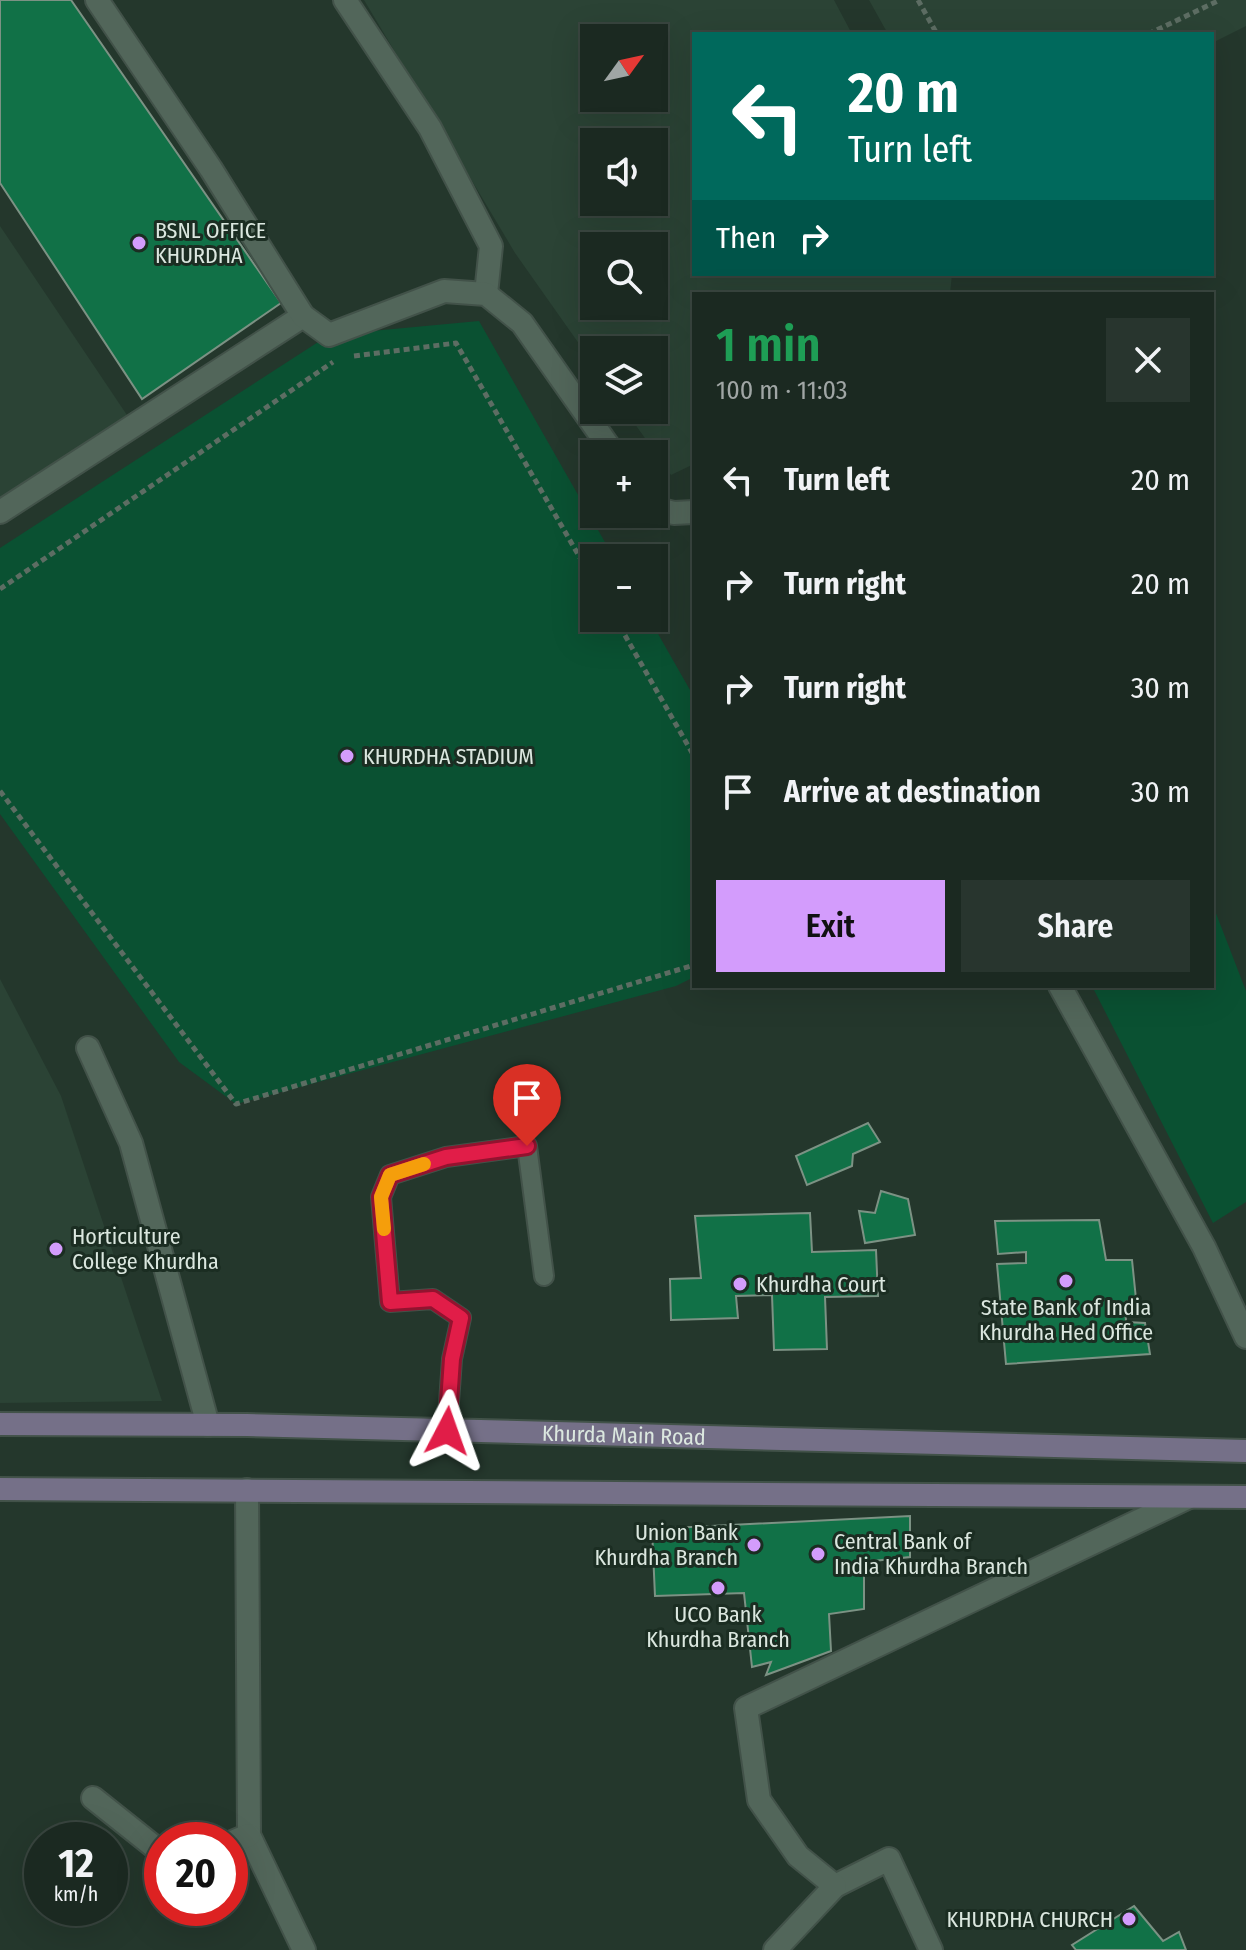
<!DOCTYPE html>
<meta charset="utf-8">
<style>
body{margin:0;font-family:"Fira Sans Condensed",sans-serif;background:#28352e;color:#f1f3f6;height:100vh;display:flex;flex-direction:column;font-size:30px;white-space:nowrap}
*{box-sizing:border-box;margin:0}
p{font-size:26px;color:#a0a6a5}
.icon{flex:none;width:44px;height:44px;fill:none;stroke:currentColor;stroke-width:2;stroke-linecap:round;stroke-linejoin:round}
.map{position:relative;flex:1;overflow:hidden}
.panel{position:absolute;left:692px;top:292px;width:522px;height:696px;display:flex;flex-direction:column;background:#1b2921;border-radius:0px;box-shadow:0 8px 32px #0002,0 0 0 2px #39453f}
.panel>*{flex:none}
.hud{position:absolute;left:692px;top:32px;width:522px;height:244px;border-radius:0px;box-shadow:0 8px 32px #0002,0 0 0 2px #39453f;background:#00695c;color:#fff;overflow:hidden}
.needle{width:52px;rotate:57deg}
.tools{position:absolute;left:580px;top:24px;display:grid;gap:16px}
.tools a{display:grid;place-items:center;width:88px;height:88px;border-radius:0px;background:#1b2921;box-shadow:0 8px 32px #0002,0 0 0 2px #39453f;font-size:40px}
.speed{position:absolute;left:24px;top:1822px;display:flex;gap:16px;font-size:40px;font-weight:700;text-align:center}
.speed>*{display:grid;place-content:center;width:104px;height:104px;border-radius:50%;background:#1b2921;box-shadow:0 8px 32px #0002,0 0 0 2px #39453f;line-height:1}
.speed small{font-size:20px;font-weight:400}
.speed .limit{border:12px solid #d22;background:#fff;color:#111}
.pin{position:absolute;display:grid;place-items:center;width:68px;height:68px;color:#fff;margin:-82px -34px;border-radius:50% 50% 50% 0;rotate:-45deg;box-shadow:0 0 8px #0007}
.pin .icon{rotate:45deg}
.me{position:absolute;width:88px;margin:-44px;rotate:4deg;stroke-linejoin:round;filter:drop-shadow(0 0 6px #0008)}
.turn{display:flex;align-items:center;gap:28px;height:168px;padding:0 24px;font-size:36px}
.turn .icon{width:104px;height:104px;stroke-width:2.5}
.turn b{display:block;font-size:56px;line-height:68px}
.then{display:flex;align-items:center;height:76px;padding:0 24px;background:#0003;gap:16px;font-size:30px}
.round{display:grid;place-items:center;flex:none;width:84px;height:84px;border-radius:0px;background:#28352e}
.overview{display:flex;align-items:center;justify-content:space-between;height:136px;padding:0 24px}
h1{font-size:48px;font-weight:600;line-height:60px;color:#1e9e55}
.action{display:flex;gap:16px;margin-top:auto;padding:16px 24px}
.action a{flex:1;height:92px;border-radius:0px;background:#d39cfc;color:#111;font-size:32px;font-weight:600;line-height:92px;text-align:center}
.action a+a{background:#28352e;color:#f1f3f6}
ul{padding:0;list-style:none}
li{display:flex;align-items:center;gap:24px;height:104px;padding:0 24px}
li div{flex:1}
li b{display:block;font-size:30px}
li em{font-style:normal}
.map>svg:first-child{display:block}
</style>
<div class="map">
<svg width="1246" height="1950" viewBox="0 0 1246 1950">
<rect width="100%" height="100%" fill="#24372c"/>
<g fill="#2b4335" fill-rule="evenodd">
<path d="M364,0H834L852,34H694V274H952L950,294H694V464L671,475L625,410H654V350H594V365L515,253ZM594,38H654V98H594ZM594,142H654V202H594ZM594,246H654V306H594Z"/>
<polygon points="869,0 1246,0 1246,26 1212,43 1212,34 888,34"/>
<polygon points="0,226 135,427 0,498"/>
<polygon points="0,979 61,1096 162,1401 0,1403"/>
</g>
<g fill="#0a5132">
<polygon points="479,321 614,558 594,558 594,618 649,618 694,697 694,977 676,986 236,1104 179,1062 0,814 0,548 329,335"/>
<polygon points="1212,903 1246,991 1246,1202 1213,1223 1092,986 1212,986"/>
</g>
<g fill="#117147" stroke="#7c9284" stroke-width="2">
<polygon points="0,0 71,0 281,303 142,399 0,183"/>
<polygon points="868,1123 880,1142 853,1154 852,1166 807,1185 796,1156"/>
<polygon points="881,1191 908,1199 915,1235 865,1243 859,1211 875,1213"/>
<polygon points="810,1213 812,1252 876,1250 878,1296 825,1297 827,1349 774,1350 772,1295 736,1296 738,1318 671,1320 670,1279 701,1278 695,1216"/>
<polygon points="1099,1220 1106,1260 1132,1260 1136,1299 1125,1302 1126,1322 1145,1323 1150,1354 1006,1364 997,1264 1026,1263 1026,1252 998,1254 995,1221"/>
<polygon points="910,1516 910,1557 864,1562 864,1609 829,1614 831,1651 766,1675 771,1662 752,1667 744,1593 655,1596 652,1529"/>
<polygon points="1134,1906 1163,1941 1179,1932 1186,1950 1076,1950 1072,1945"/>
</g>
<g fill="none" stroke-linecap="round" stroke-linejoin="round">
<defs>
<polyline id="service" points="447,1431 452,1359 461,1318 433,1299 390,1302 381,1197 390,1175 446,1157 527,1146 544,1276"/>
<g id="minor">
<polyline points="345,0 430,128 491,246 486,294"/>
<polyline points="0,512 303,316"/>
<polyline points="88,1048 131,1143 208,1425"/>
<polyline points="247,1490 249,1835 304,1950"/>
<polyline points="93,1798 162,1853"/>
<polyline points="230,1843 249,1835"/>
<polyline points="835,1886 889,1859 931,1950"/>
<polyline points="775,1950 835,1886 798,1856 759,1800 746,1708 1189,1497"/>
</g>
<g id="tertiary">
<polyline points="97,0 211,169 303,316 329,335 444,291 486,294 522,323 614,454"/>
<polyline points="654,508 674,513 694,512"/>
<polyline points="1060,986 1204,1247 1246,1337"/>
</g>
<g id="secondary">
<path id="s1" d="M0,1424L247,1425L1246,1451"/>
<polyline points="0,1489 1246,1497"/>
</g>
</defs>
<use href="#service" stroke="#425249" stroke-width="22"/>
<use href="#minor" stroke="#425249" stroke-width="26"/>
<use href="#tertiary" stroke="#425249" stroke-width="26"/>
<use href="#secondary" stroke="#425249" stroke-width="26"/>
<g stroke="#5d6d63" stroke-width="5" stroke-dasharray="6 4" stroke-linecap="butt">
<polyline points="918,0 937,34"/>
<polyline points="1148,34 1220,0"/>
<polyline points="354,356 456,343 594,582"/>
<polyline points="0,589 333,362"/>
<polyline points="615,618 694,756"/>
<polyline points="0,791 236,1104 694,965"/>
</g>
<use href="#service" stroke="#52665a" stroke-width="18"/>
<use href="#minor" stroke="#52665a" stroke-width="22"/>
<use href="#tertiary" stroke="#52665a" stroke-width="22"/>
<use href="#secondary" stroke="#757088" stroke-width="22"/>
</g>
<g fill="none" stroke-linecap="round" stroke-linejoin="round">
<defs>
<polyline id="route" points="447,1431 452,1359 461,1318 433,1299 390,1302 381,1197 390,1175 446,1157 527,1146"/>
</defs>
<use href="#route" stroke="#92132f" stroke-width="20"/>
<use href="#route" stroke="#e11d48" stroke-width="14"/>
<polyline stroke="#f59e0b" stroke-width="14" points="384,1229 381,1197 390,1175 424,1164"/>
</g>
<g fill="#d39cfc" stroke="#1b2d22" stroke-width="3">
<circle cx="139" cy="243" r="8"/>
<circle cx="347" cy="756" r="8"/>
<circle cx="56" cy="1249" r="8"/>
<circle cx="1066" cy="1281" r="8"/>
<circle cx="740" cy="1284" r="8"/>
<circle cx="754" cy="1545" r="8"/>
<circle cx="818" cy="1554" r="8"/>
<circle cx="718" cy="1588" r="8"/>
<circle cx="1129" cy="1919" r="8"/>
</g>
<g text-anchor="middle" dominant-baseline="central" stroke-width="6" stroke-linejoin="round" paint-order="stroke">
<g font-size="22" fill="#dbe7df" stroke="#1b2d22" text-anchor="start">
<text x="155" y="230">BSNL OFFICE<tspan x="155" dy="25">KHURDHA</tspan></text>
<text x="363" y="756">KHURDHA STADIUM</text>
<text x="72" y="1236">Horticulture<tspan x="72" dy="25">College Khurdha</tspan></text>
<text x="756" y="1284">Khurdha Court</text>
<text x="1066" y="1307" text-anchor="middle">State Bank of India<tspan x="1066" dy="25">Khurdha Hed Office</tspan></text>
<text x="738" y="1532" text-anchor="end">Union Bank<tspan x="738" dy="25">Khurdha Branch</tspan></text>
<text x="834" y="1541">Central Bank of<tspan x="834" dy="25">India Khurdha Branch</tspan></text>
<text x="718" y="1614" text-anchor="middle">UCO Bank<tspan x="718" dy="25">Khurdha Branch</tspan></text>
<text x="1113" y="1919" text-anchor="end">KHURDHA CHURCH</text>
</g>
<g font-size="22" fill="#dbe7df" stroke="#1b2d22">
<text stroke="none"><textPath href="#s1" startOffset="624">Khurda Main Road</textPath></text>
</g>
</g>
</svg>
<div class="tools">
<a><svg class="needle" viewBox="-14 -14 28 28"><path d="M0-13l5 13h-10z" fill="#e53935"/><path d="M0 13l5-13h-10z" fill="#a0a6a5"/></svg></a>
<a><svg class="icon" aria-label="sound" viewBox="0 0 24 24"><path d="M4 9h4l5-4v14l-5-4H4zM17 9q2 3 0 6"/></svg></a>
<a><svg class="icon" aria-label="search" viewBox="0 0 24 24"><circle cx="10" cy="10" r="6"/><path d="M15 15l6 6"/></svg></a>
<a><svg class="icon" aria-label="layers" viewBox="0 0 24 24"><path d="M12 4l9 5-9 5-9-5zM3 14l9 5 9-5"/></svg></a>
<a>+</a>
<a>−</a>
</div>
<div class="speed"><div>12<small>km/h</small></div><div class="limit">20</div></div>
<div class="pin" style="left:527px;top:1146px;background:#d93025"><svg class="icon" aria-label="arrive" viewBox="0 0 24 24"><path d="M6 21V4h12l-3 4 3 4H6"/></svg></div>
<svg class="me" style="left:447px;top:1431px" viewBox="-20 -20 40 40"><path d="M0-17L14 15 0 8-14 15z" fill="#e11d48" stroke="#fff" stroke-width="4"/></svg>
<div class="hud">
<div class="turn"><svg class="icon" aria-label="left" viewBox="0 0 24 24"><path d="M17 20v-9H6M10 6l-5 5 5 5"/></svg><div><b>20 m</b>Turn left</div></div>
<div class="then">Then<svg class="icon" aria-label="right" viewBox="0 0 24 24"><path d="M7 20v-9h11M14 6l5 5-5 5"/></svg></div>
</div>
<section class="panel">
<div class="overview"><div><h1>1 min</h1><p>100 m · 11:03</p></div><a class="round"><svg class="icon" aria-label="close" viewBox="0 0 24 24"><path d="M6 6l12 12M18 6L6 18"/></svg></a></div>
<ul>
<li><svg class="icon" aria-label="left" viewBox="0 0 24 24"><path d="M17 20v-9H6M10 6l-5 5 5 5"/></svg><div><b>Turn left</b></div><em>20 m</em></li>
<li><svg class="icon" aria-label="right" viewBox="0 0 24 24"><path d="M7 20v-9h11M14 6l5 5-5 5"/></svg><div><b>Turn right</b></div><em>20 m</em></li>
<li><svg class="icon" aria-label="right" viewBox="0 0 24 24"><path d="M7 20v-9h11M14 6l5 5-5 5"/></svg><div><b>Turn right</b></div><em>30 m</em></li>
<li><svg class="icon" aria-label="arrive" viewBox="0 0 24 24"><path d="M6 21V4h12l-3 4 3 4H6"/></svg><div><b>Arrive at destination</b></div><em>30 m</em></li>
</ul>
<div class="action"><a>Exit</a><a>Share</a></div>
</section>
</div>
